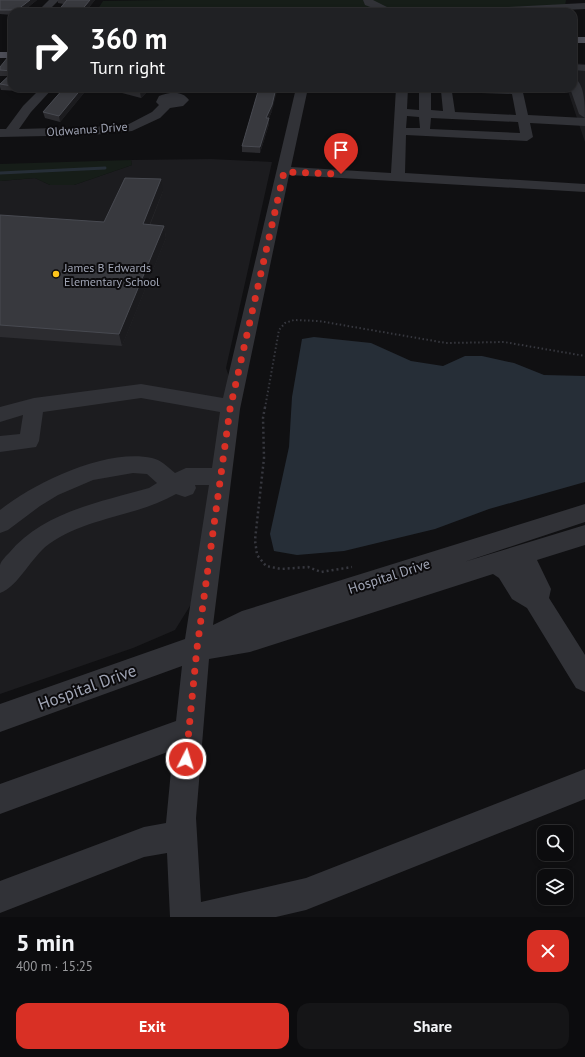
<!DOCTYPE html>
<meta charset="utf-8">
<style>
body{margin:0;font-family:"PT Sans",sans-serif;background:#151517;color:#f1f3f6;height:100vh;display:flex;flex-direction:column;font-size:15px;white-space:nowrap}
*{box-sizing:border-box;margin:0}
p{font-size:13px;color:#9a9b9e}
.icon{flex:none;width:22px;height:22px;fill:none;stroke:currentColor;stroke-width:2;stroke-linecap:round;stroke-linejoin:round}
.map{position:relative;height:917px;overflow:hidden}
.drawer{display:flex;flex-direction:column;background:#0c0c0e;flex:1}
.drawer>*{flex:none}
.hud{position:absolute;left:8px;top:8px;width:569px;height:84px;border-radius:12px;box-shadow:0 2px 6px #0003,0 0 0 1px #2c2c2e;background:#202124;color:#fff;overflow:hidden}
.controls{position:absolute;left:537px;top:825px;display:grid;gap:8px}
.controls a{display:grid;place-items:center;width:36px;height:36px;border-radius:8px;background:#0c0c0e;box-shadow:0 2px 6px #0003,0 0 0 1px #2c2c2e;font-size:20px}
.pin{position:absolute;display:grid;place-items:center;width:34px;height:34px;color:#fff;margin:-41px -17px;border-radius:50% 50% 50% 0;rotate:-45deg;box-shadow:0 0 4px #0007}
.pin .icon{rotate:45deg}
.me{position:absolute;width:44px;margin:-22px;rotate:5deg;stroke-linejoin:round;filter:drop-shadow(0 0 3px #0008)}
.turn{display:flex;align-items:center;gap:14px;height:84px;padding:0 16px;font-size:18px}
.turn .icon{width:52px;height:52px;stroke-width:2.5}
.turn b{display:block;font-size:28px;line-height:34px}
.round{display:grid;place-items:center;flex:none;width:42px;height:42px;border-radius:12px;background:#151517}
.head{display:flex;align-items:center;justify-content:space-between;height:68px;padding:0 16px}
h1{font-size:24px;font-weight:700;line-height:30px}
.action{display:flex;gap:8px;margin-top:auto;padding:8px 16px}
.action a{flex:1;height:46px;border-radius:12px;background:#d93025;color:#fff;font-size:16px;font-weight:700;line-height:46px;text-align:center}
.action a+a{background:#151517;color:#f1f3f6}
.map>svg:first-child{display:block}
</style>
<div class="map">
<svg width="585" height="917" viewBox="0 0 585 917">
<rect width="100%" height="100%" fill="#101012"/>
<g fill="#1c1c1f">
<polygon points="573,63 585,64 585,142 567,88 573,88"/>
<polygon points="211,159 272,162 226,368 229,377 193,601 175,630 133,648 0,694 0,181 35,178 50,185 74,185 132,165 131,160"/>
</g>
<g fill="#161d18">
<polygon points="165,0 566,0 565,6 572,12 96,12 103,1"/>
<polygon points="131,160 132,165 74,185 50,185 35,178 0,181 0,164"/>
</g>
<polygon fill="#262e37" points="314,337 371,343 411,361 443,366 465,356 482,356 514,363 544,375 585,376 585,482 489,509 435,529 344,551 297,555 274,551 270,534 289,447 292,397 302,339"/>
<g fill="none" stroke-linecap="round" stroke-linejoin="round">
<polyline stroke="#262e37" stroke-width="3" points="0,173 105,168"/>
<polyline stroke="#37383f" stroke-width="2" stroke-dasharray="1.5 2.5" stroke-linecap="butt" points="265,408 279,330 285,323 294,320 319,321 446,343 504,342 585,356"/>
<polyline stroke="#37383f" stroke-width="2.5" stroke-dasharray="2 3" stroke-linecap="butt" points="265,407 263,418 264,458 255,540 257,555 266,566 281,569 308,567 321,572 352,567"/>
<g fill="#313237" fill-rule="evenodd">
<polygon points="49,0 59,0 47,12 37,12"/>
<polygon points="363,0 373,0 387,7 472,9 585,3 585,9 525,12 383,12 365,5"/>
<polygon points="573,64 585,65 585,71 573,70"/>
<path d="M573,78C585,81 585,107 585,118L579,114L570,88H573Z"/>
<path d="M41,88H53L31,112L19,129L92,127L129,124L152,112L159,105L156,102L159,96C169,92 182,90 189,100L183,106L170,108L160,118L132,131L92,135L0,137V129H6L23,106Z"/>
<path d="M296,88H308L291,167L391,173L396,88H408L407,109L419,110V88H431V110L443,111L441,91L438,88H522L528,115L585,118V126L530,123L533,137L527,141L406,135L405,173L585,184V192L289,175L240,409L213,625L242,611L585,504V522L464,562L585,525V545L537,560L551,589L549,598L585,655V692L576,688L527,608L512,599L499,578L493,574L250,652L209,659L196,818L201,902L306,878L585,769V799L306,910L276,917H170L167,853L144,857L0,913V881L144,827L166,823L173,750L0,814V784L176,721L182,666L0,732V704L185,639L209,485H195L196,488L193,494L185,497L176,494C136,517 86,517 49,544C31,557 19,586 0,593C0,584 0,574 0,565C1,561 6,556 9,553C43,512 100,502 149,488L157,483L147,474L133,473L93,480L58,495L40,506L8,530L0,533V510C35,482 107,448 152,458C161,460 168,467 175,473L186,468H212L220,412L141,398L43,412L39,441L36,447L0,452V436L20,434L23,415L0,422V407L34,398L141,384L223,398ZM452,92L512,94L516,115L455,112ZM407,116L419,117L420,128H406ZM431,118L518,122L520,133L430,129Z"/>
</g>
<g fill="#4d4e57" fill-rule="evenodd">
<rect x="573" y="37" width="12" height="6"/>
<rect x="0" y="52" width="12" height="6"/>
</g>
</g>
<g fill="#2c2c30">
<polygon points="0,0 37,0 22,12 12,12 12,15 0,14"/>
<polygon points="58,0 95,0 85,12 57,12 64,4 58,3"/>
<polygon points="12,57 12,88 23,88 18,91 1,90 0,87 0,84 8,76 0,76 0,67"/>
<polygon points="64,88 88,88 60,122 45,118 43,112"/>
<polygon points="121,88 151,88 141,98 122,93"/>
<polygon points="272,111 269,118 269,124 260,153 242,152 242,146"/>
<polygon points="163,191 150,225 164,226 166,238 122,346 0,337 0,215 104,222"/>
</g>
<g fill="#1b1b1e">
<polygon points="30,0 37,0 22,12 17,12 17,10"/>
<polygon points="90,0 95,0 85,12 80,12"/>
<polygon points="17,88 23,88 18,91"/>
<polygon points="82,88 88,88 60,122 59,116"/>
<polygon points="144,88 151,88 141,98 140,92"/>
<polygon points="276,88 278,88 272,111 269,118 269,124 260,153 260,147 266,118"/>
<polygon points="161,179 163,191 145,236 143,224"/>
<polygon points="164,226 166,238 122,346 119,334"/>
</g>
<g fill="#38393e" stroke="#484a51">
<polygon points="0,0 30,0 17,10 0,10"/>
<polygon points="67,0 90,0 80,12 57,12"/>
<polygon points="8,57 12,57 12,71 0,70 0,67"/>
<polygon points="12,73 12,86 0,84"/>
<polygon points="64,88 82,88 59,116 43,112"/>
<polygon points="122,88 144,88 140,92"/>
<polygon points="259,88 276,88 272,105 266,118 269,118 260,147 242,146"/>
<polygon points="125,178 161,179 143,224 164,226 119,334 0,325 0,215 104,222"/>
</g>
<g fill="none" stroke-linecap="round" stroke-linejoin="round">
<polyline stroke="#d93025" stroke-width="7" stroke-dasharray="0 12.6" points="186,759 197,648 230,409 284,172 341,174"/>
</g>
<circle fill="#ffc51b" stroke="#0c0b0d" stroke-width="1.5" cx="56" cy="274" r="4"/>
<g text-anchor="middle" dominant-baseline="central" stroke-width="4" stroke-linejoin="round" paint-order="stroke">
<g font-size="12" fill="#a0a5b5" stroke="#0c0b0d">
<text transform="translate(87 129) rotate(-4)">Oldwanus Drive</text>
</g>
<g font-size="12" fill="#a0a5b5" stroke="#0c0b0d" text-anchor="start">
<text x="64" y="267">James B Edwards<tspan x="64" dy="14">Elementary School</tspan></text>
</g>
<g font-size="14" fill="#a0a5b5" stroke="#0c0b0d">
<text transform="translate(389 576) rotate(-18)">Hospital Drive</text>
</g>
<g font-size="17" fill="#a0a5b5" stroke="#0c0b0d">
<text transform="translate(87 687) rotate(-20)">Hospital Drive</text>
</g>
</g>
</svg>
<div class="controls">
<a><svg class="icon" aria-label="search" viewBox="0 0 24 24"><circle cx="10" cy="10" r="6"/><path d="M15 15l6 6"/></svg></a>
<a><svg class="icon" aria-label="layers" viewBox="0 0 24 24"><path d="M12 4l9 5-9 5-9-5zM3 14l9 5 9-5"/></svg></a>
</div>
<div class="pin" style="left:341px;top:174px;background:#d93025"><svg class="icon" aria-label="arrive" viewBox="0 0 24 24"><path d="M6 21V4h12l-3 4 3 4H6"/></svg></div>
<svg class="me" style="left:186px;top:759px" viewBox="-20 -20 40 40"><circle r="17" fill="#d93025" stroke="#fff" stroke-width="3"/><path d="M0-11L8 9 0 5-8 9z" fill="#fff"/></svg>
<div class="hud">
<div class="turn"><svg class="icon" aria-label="right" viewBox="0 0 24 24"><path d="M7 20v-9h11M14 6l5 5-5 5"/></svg><div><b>360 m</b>Turn right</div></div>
</div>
</div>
<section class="drawer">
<div class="head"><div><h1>5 min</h1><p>400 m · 15:25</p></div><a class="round" style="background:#d93025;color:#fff"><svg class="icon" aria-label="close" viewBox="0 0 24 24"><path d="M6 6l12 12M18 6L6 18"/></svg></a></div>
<div class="action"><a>Exit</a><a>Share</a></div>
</section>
